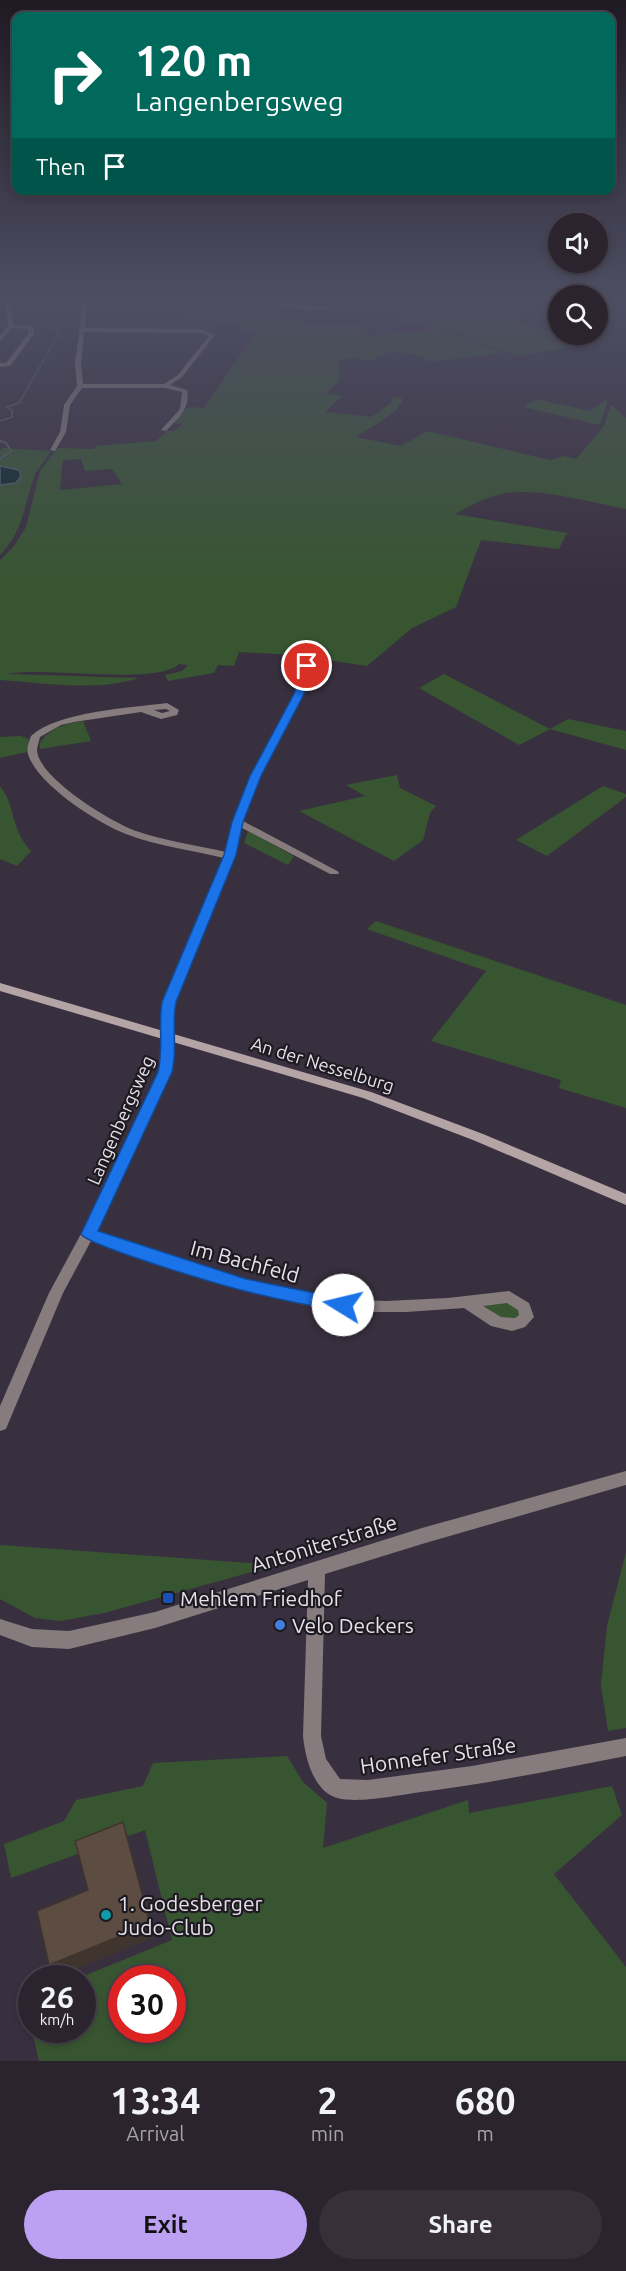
<!DOCTYPE html>
<meta charset="utf-8">
<style>
body{margin:0;font-family:Ubuntu,sans-serif;background:#37303b;color:#f1f3f6;height:100vh;display:flex;flex-direction:column;font-size:22px;white-space:nowrap}
*{box-sizing:border-box;margin:0}
p{font-size:20px;color:#a6a4aa}
.icon{flex:none;width:33px;height:33px;fill:none;stroke:currentColor;stroke-width:2;stroke-linecap:round;stroke-linejoin:round}
.map{position:relative;height:2061px;overflow:hidden}
.sheet{display:flex;flex-direction:column;background:#2b242f;flex:1}
.sheet>*{flex:none}
.banner{position:absolute;left:12px;top:12px;width:603px;height:183px;border-radius:12px;box-shadow:0 3px 9px #0003,0 0 0 2px #47414b;background:#00695c;color:#fff;overflow:hidden}
.buttons{position:absolute;left:548px;top:213px;display:grid;gap:12px}
.buttons a{display:grid;place-items:center;width:60px;height:60px;border-radius:50%;background:#2b242f;box-shadow:0 3px 9px #0003,0 0 0 2px #47414b;font-size:30px}
.speed{position:absolute;left:18px;top:1965px;display:flex;gap:12px;font-size:30px;font-weight:700;text-align:center}
.speed>*{display:grid;place-content:center;width:78px;height:78px;border-radius:50%;background:#2b242f;box-shadow:0 3px 9px #0003,0 0 0 2px #47414b;line-height:1}
.speed small{font-size:15px;font-weight:400}
.speed .limit{border:9px solid #d22;background:#fff;color:#111}
.pin{position:absolute;display:grid;place-items:center;width:51px;height:51px;color:#fff;margin:-26px;border:3px solid #fff;border-radius:50%;box-shadow:0 2px 6px #0007}
.me{position:absolute;width:66px;margin:-33px;rotate:279deg;stroke-linejoin:round;filter:drop-shadow(0 0 4px #0008)}
.turn{display:flex;align-items:center;gap:21px;height:126px;padding:0 24px;font-size:27px}
.turn .icon{width:78px;height:78px;stroke-width:2.5}
.turn b{display:block;font-size:42px;line-height:51px}
.then{display:flex;align-items:center;height:57px;padding:0 24px;background:#0003;gap:12px;font-size:22px}
.eta{display:flex;justify-content:space-evenly;align-items:center;height:102px;text-align:center}
.eta b{font-size:36px;font-weight:700;line-height:42px}
.button{display:flex;gap:12px;margin-top:auto;padding:12px 24px}
.button a{flex:1;height:69px;border-radius:36px;background:#bca0f2;color:#111;font-size:24px;font-weight:700;line-height:69px;text-align:center}
.button a+a{background:#37303b;color:#f1f3f6}
.map>svg:first-child{display:block}
</style>
<div class="map">
<svg width="626" height="2061" viewBox="0 0 626 2061">
<rect width="100%" height="100%" fill="#39303f"/>
<g fill="#385532" fill-rule="evenodd">
<path d="M155,295H273L276,302L303,308H279V313C302,327 334,325 359,325L363,335L433,331L424,324L399,325L396,320L401,319L400,312L503,353L429,362L425,358L402,352L387,353L369,361L356,358L338,360L340,381L326,393L342,396L325,412L371,417L391,403L393,397L403,398C398,416 369,427 356,437L401,446L427,431L550,460L564,456L576,459L604,426L611,405L626,418V509C588,502 534,485 497,495C482,499 469,507 455,514L567,533L559,549L481,540L456,607L412,628L367,666L295,655L239,652L234,666L218,665L214,673L168,681L165,675L182,671L188,665L179,664C156,686 43,666 8,674L139,678C95,692 45,683 0,680V560L14,546L26,527L40,471L55,451L57,448L93,449L96,446L156,441L167,431H174L182,424L174,423L188,407L204,408L256,332L241,331L242,324H219V321H180L182,311H133L138,297ZM81,459L85,471L112,469L122,484L60,490L63,460Z"/>
<polygon points="281,295 517,295 492,302 527,315 512,320 594,343 518,356 395,310 294,305 283,301"/>
<polygon points="536,399 590,411 607,399 607,403 600,425 524,407"/>
<path d="M3,448L51,451C47,459 39,466 35,474C24,504 24,531 0,555V451Z"/>
<polygon points="444,674 550,729 568,719 626,731 626,750 550,729 519,745 419,688"/>
<path d="M83,721L91,741L40,749V743C49,728 66,723 83,721Z"/>
<polygon points="21,736 29,739 27,752 0,758 0,737"/>
<polygon points="397,775 400,788 436,806 430,813 423,840 394,861 299,811 365,796 346,785"/>
<polygon points="603,786 626,794 626,797 547,856 516,840"/>
<path d="M0,787C15,801 10,830 31,851L17,866L0,859Z"/>
<polygon points="248,831 294,856 288,865 244,843"/>
<polygon points="376,921 626,1005 626,1108 559,1088 561,1080 431,1041 486,971 367,929"/>
<polygon points="508,1301 518,1309 520,1316 518,1319 507,1321 476,1304"/>
<polygon points="0,1545 277,1565 104,1613 60,1621 35,1618 0,1599"/>
<polygon points="626,1552 626,1728 608,1731 601,1685 607,1626"/>
<path d="M287,1756L303,1782L327,1803L323,1848L468,1800L469,1813L612,1786L622,1815L554,1874L626,1967V2061H39L32,2030H82V1978H79L172,1940L145,1830L11,1878L4,1844L64,1821L76,1800L143,1786L153,1763ZM122,1978H172V2030H122Z"/>
</g>
<polygon fill="#0b292e" stroke="#4d6066" stroke-width="1.5" points="0,466 19,470 21,476 16,483 0,485"/>
<g fill="none" stroke-linecap="round" stroke-linejoin="round">
<polyline stroke="#4d6066" stroke-width="1.5" points="0,421 12,417 12,410 7,407 19,403 58,335 57,331 30,313 30,295"/>
<polyline stroke="#4d6066" stroke-width="2" points="0,441 6,443 11,451 0,459"/>
<g fill="#867c7d" fill-rule="evenodd">
<polygon points="6,295 10,295 13,325 29,325 34,328 34,334 10,366 0,367 0,363 6,363 28,334 28,329 12,328 0,341 0,336 8,326"/>
<path d="M79,295H83L87,303L85,328L201,329L215,335L182,377L170,385L187,390C191,408 178,419 166,431L161,430L180,409L182,392L165,388H82L70,405L66,432L55,451L50,450L60,432L64,405L77,386L75,363L83,303ZM84,332L200,333L209,336L178,375L164,384H83L81,363Z"/>
<polygon points="98,295 142,295 143,296 100,296"/>
<polygon points="273,295 277,295 280,301 303,306 353,308 303,310 276,303"/>
<path d="M307,663L311,666L303,694L260,776L243,821L339,872L338,874H330L242,828L235,856L175,1002L171,1072L96,1231L146,1249L230,1275L306,1294L345,1299L386,1301L448,1298L509,1291L529,1303L534,1317L525,1327L512,1331L491,1326L464,1308L406,1312H365L306,1305L230,1286L91,1241L63,1293L8,1424L6,1429L0,1431V1406L49,1293L95,1208L159,1072L163,1002L224,858C191,850 157,846 126,834C97,823 37,784 28,754C26,748 29,742 31,736C59,711 130,708 167,703L179,710L177,715L161,719L141,712L74,722L61,725L40,737C39,742 37,746 37,751C40,779 111,822 136,831C165,841 196,845 226,852L233,822L250,776L295,694L303,666ZM166,709L170,711L162,713L154,710ZM507,1303L518,1310L519,1315L515,1318L501,1317L483,1306Z"/>
<path d="M626,1471V1485L422,1544L325,1574L321,1736L326,1759L340,1779L368,1780L472,1766L626,1738V1756C555,1770 485,1784 414,1793C394,1796 349,1805 332,1796C312,1786 305,1756 303,1736L308,1580L155,1628L69,1649L32,1647L0,1635V1619L32,1629L69,1631L155,1612L422,1528Z"/>
</g>
<polygon fill="#b4a4a6" fill-rule="evenodd" points="0,983 371,1092 483,1134 626,1194 626,1205 473,1140 363,1098 0,991"/>
</g>
<polygon fill="#40352e" points="150,1924 153,1938 53,1978 49,1965"/>
<polygon fill="#5c4c41" stroke="#40352e" stroke-width="1.5" points="123,1822 150,1924 49,1965 37,1911 88,1890 75,1841"/>
<linearGradient id="sky" x2="0" y2="1"><stop stop-color="#1f1a23"/><stop offset="0.51" stop-color="#4e4e63"/><stop offset="1" stop-color="#4e4e63" stop-opacity="0"/></linearGradient>
<rect width="626" height="583" fill="url(#sky)"/>
<path fill="#1a73e8" stroke="#114b97" stroke-width="1.5" d="M307,663L312,666L304,694L261,776L243,822L236,855L176,1002C171,1027 178,1047 172,1072L98,1231L246,1279L349,1300L352,1305L349,1309L343,1311C311,1306 280,1300 249,1292C227,1287 88,1246 81,1234L158,1072C164,1047 158,1027 162,1002L224,855L232,822L250,776L294,694L302,666Z"/>
<rect fill="#1a4fb4" stroke="#1e1a21" stroke-width="2" x="162" y="1592" width="12" height="12" rx="3"/>
<circle fill="#3f7fe0" stroke="#1e1a21" stroke-width="2" cx="280" cy="1625" r="6"/>
<circle fill="#0f9aa8" stroke="#1e1a21" stroke-width="2" cx="106" cy="1915" r="6"/>
<g text-anchor="middle" dominant-baseline="central" stroke-width="4.5" stroke-linejoin="round" paint-order="stroke">
<g font-size="18" fill="#e6e0ea" stroke="#1e1a21">
<text transform="translate(323 1064) rotate(17)">An der Nesselburg</text>
<text transform="translate(120 1120) rotate(-66)">Langenbergsweg</text>
</g>
<g font-size="21" fill="#e6e0ea" stroke="#1e1a21">
<text transform="translate(245 1261) rotate(15)">Im Bachfeld</text>
<text transform="translate(324 1543) rotate(-17)">Antoniterstraße</text>
<text transform="translate(438 1755) rotate(-8)">Honnefer Straße</text>
</g>
<g font-size="21" fill="#e6e0ea" stroke="#1e1a21" text-anchor="start">
<text x="180" y="1598">Mehlem Friedhof</text>
<text x="292" y="1625">Velo Deckers</text>
<text x="118" y="1903">1. Godesberger<tspan x="118" dy="24">Judo-Club</tspan></text>
</g>
</g>
</svg>
<div class="buttons">
<a><svg class="icon" aria-label="sound" viewBox="0 0 24 24"><path d="M4 9h4l5-4v14l-5-4H4zM17 9q2 3 0 6"/></svg></a>
<a><svg class="icon" aria-label="search" viewBox="0 0 24 24"><circle cx="10" cy="10" r="6"/><path d="M15 15l6 6"/></svg></a>
</div>
<div class="speed"><div>26<small>km/h</small></div><div class="limit">30</div></div>
<div class="pin" style="left:307px;top:666px;background:#d93025"><svg class="icon" aria-label="arrive" viewBox="0 0 24 24"><path d="M6 21V4h12l-3 4 3 4H6"/></svg></div>
<svg class="me" style="left:343px;top:1305px" viewBox="-20 -20 40 40"><circle r="19" fill="#fff"/><path d="M0-13L10 11 0 6-10 11z" fill="#1a73e8"/></svg>
<div class="banner">
<div class="turn"><svg class="icon" aria-label="right" viewBox="0 0 24 24"><path d="M7 20v-9h11M14 6l5 5-5 5"/></svg><div><b>120 m</b>Langenbergsweg</div></div>
<div class="then">Then<svg class="icon" aria-label="arrive" viewBox="0 0 24 24"><path d="M6 21V4h12l-3 4 3 4H6"/></svg></div>
</div>
</div>
<section class="sheet">
<div class="eta">
<div><b>13:34</b><p>Arrival</p></div>
<div><b>2</b><p>min</p></div>
<div><b>680</b><p>m</p></div>
</div>
<div class="button"><a>Exit</a><a>Share</a></div>
</section>
